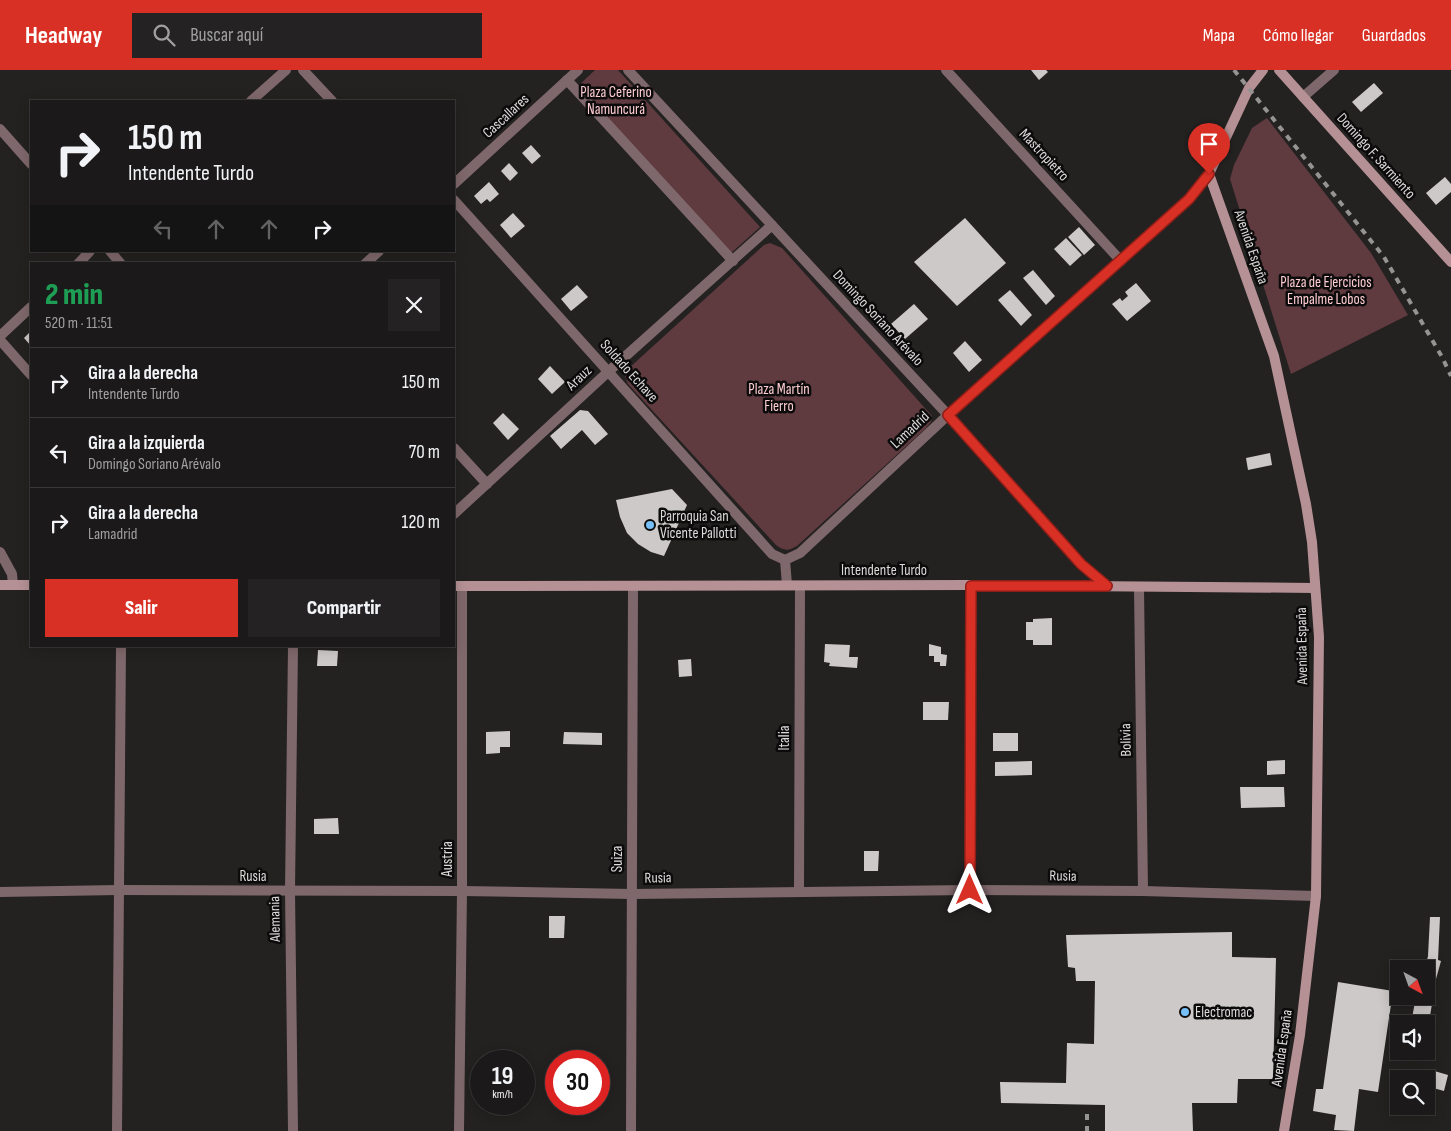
<!DOCTYPE html>
<html lang="es">
<meta charset="utf-8">
<style>
body{margin:0;font-family:"Sofia Sans Condensed",sans-serif;background:#242222;color:#f1f3f6;height:100vh;display:flex;flex-direction:column;font-size:19px;white-space:nowrap}
*{box-sizing:border-box;margin:0}
p{font-size:16px;color:#a0a0a2}
.icon{flex:none;width:28px;height:28px;fill:none;stroke:currentColor;stroke-width:2;stroke-linecap:round;stroke-linejoin:round}
.map{position:relative;flex:1;overflow:hidden}
.drawer{position:absolute;left:30px;top:192px;width:425px;height:385px;display:flex;flex-direction:column;background:#1b1919;border-radius:0px;box-shadow:0 2px 12px #0003,0 0 0 1px #393838}
.drawer>*{flex:none}
.guide{position:absolute;left:30px;top:30px;width:425px;height:152px;border-radius:0px;box-shadow:0 2px 12px #0003,0 0 0 1px #393838;background:#1b1919;color:#f1f3f6;overflow:hidden}
.needle{width:32px;rotate:139deg}
.controls{position:absolute;left:1390px;top:890px;display:grid;gap:10px}
.controls a{display:grid;place-items:center;width:45px;height:45px;border-radius:0px;background:#1b1919;box-shadow:0 2px 12px #0003,0 0 0 1px #393838;font-size:25px}
.speed{position:absolute;left:470px;top:980px;display:flex;gap:10px;font-size:25px;font-weight:700;text-align:center}
.speed>*{display:grid;place-content:center;width:65px;height:65px;border-radius:50%;background:#1b1919;box-shadow:0 2px 12px #0003,0 0 0 1px #393838;line-height:1}
.speed small{font-size:12px;font-weight:400}
.speed .limit{border:8px solid #d22;background:#fff;color:#111}
.pin{position:absolute;display:grid;place-items:center;width:42px;height:42px;color:#fff;margin:-51px -21px;border-radius:50% 50% 50% 0;rotate:-45deg;box-shadow:0 0 5px #0007}
.pin .icon{rotate:45deg}
.me{position:absolute;width:55px;margin:-28px;rotate:0deg;stroke-linejoin:round;filter:drop-shadow(0 0 4px #0008)}
.turn{display:flex;align-items:center;gap:18px;height:105px;padding:0 15px;font-size:22px}
.turn .icon{width:65px;height:65px;stroke-width:2.5}
.turn b{display:block;font-size:35px;line-height:42px}
.lanes{display:flex;align-items:center;height:48px;padding:0 15px;background:#0003;justify-content:center;gap:25px;direction:ltr}
.lanes .off{opacity:.35}
.round{display:grid;place-items:center;flex:none;width:52px;height:52px;border-radius:0px;background:#242222}
.headline{display:flex;align-items:center;justify-content:space-between;height:85px;padding:0 15px}
h1{font-size:30px;font-weight:800;line-height:38px;color:#1e9e55}
.cta{display:flex;gap:10px;margin-top:auto;padding:10px 15px}
.cta a{flex:1;height:58px;border-radius:0px;background:#d93025;color:#fff;font-size:20px;font-weight:800;line-height:58px;text-align:center}
.cta a+a{background:#242222;color:#f1f3f6}
ul{padding:0;list-style:none}
li{display:flex;align-items:center;gap:15px;height:70px;padding:0 15px;border-top:1px solid #393838}
li div{flex:1}
li b{display:block;font-size:19px}
li em{font-style:normal}
header{display:flex;align-items:center;gap:30px;box-sizing:border-box;height:70px;padding:0 25px;background:#d93025;color:#fff}
header strong{font-size:24px}
nav{display:flex;gap:28px;margin-inline-start:auto;font-size:18px}
.search{width:350px;height:45px;background:#242222;display:flex;align-items:center;gap:12px;box-sizing:border-box;padding:0 18px;border-radius:0px;color:#a0a0a2;font-size:19px}
.map>svg:first-child{display:block}
</style>
<header>
<strong>Headway</strong>
<div class="search"><svg class="icon" aria-label="search" viewBox="0 0 24 24"><circle cx="10" cy="10" r="6"/><path d="M15 15l6 6"/></svg>Buscar aquí</div>
<nav><a>Mapa</a><a>Cómo llegar</a><a>Guardados</a></nav>
</header>
<div class="map">
<svg width="1451" height="1061" viewBox="0 0 1451 1061">
<rect width="100%" height="100%" fill="#242121"/>
<g fill="#5f3b40">
<polygon points="595,0 618,0 760,157 729,185 575,19"/>
<polygon points="1267,48 1371,183 1408,245 1291,304 1230,109 1234,95 1252,58"/>
<path d="M770,173L782,178L932,346L931,352L925,359L797,476C788,481 784,481 776,475L628,314L625,306L628,299L764,175Z"/>
</g>
<g fill="#cec9c9">
<polygon points="1031,0 1046,0 1048,2 1039,10"/>
<polygon points="1374,13 1383,23 1361,42 1352,32"/>
<polygon points="531,75 541,86 532,94 522,83"/>
<polygon points="509,93 518,103 510,111 501,101"/>
<polygon points="1445,107 1451,114 1451,122 1436,135 1426,123"/>
<polygon points="489,112 499,124 490,132 487,129 481,134 474,126"/>
<polygon points="513,143 525,156 511,168 500,155"/>
<polygon points="965,148 1006,193 957,236 914,192"/>
<polygon points="1079,157 1095,175 1084,185 1068,167"/>
<polygon points="1066,168 1082,185 1070,196 1054,179"/>
<polygon points="1033,200 1055,226 1046,235 1023,208"/>
<polygon points="1136,213 1151,231 1127,251 1112,234 1120,228 1122,231 1128,226 1125,222"/>
<polygon points="577,215 588,227 571,241 561,229"/>
<polygon points="1010,220 1032,245 1021,256 998,230"/>
<polygon points="914,234 928,249 905,269 891,254"/>
<polygon points="31,261 31,276 24,268"/>
<polygon points="965,271 982,290 969,302 953,283"/>
<polygon points="550,296 565,312 552,324 538,309"/>
<polygon points="580,340 588,341 608,364 595,375 582,360 561,379 550,366"/>
<polygon points="503,343 519,359 508,370 493,353"/>
<polygon points="1270,383 1272,395 1248,400 1246,388"/>
<polygon points="672,419 687,435 664,486 651,482 638,474 627,463 620,447 616,430"/>
<polygon points="1052,548 1052,575 1033,575 1033,570 1026,570 1026,552 1033,552 1033,549"/>
<polygon points="825,574 850,575 849,587 858,587 857,598 829,596 830,593 824,592"/>
<polygon points="929,574 941,577 941,584 947,585 946,596 940,596 940,592 934,592 934,586 929,586"/>
<polygon points="318,580 338,581 337,596 317,596"/>
<polygon points="691,589 692,606 679,607 678,590"/>
<polygon points="923,632 949,632 948,650 923,650"/>
<polygon points="510,661 510,677 500,677 500,683 486,684 486,662"/>
<polygon points="564,662 602,663 602,675 563,674"/>
<rect x="993" y="663" width="25" height="18"/>
<polygon points="1285,690 1285,704 1267,705 1267,691"/>
<polygon points="1032,691 1032,705 995,706 995,692"/>
<polygon points="1240,717 1284,717 1285,737 1241,738"/>
<polygon points="338,748 339,764 314,764 314,749"/>
<polygon points="864,781 879,781 878,801 864,801"/>
<polygon points="549,846 565,846 564,868 549,868"/>
<polygon points="1430,847 1440,847 1438,890 1441,891 1431,927 1433,928 1427,964 1426,954 1411,954 1416,926 1426,926 1426,899 1425,899 1428,886"/>
<polygon points="1232,862 1232,887 1276,888 1273,1009 1238,1009 1237,1033 1192,1033 1193,1061 1105,1061 1105,1035 1001,1033 1000,1012 1066,1013 1067,973 1094,974 1095,911 1076,911 1075,898 1068,897 1066,865"/>
<polygon points="1338,912 1393,921 1378,1022 1359,1019 1354,1061 1334,1060 1336,1045 1313,1041 1316,1019 1323,1019"/>
<rect x="599" y="996" width="5" height="26"/>
<polygon points="1431,1000 1448,1005 1444,1021 1426,1016"/>
</g>
<g fill="none" stroke-linecap="round" stroke-linejoin="round">
<g stroke="#7f686b" stroke-width="10">
<polyline points="303,0 332,31"/>
<polyline points="628,0 948,345 1081,494 1107,516"/>
<polyline points="946,0 1121,191"/>
<polyline points="567,10 733,191"/>
<polyline points="1303,27 1334,0"/>
<polyline points="251,31 286,0"/>
<polyline points="0,59 31,94"/>
<polyline points="454,114 578,0"/>
<polyline points="454,130 772,484 785,490"/>
<polyline points="110,181 121,194"/>
<polyline points="78,194 90,181"/>
<polyline points="365,194 379,181"/>
<polyline points="0,266 31,237"/>
<polyline points="0,270 31,305"/>
<polyline points="454,378 487,414"/>
<polyline points="454,444 609,301 772,155"/>
<polyline points="0,482 12,504 13,515"/>
<polyline points="785,490 800,483 948,345 1189,129 1209,104"/>
<polyline points="785,490 787,515"/>
<polyline points="1139,518 1143,821"/>
<polyline points="293,576 290,821 293,1061"/>
<polyline points="970,820 971,515"/>
<polyline points="799,821 800,516"/>
<polyline points="0,822 119,820 462,821 632,824 970,820 1143,821 1316,826"/>
<polyline points="117,1061 121,576"/>
<polyline points="459,1061 462,821 462,516"/>
<polyline points="631,1061 633,517"/>
</g>
<g stroke="#b59195" stroke-width="10">
<polyline points="1263,0 1249,18 1209,104 1274,286 1306,434 1312,472 1319,567 1316,826 1300,965 1284,1061"/>
<polyline points="1279,0 1451,192"/>
<polyline points="0,515 31,515"/>
<polyline points="454,516 971,515 1315,518"/>
</g>
<g stroke="#969393" stroke-width="4" stroke-dasharray="6 6" stroke-linecap="butt">
<polyline points="1234,0 1384,187 1442,287 1451,306"/>
<polyline points="1087,1044 1087,1061"/>
</g>
</g>
<g fill="none" stroke-linecap="round" stroke-linejoin="round">
<defs>
<polyline id="route" points="970,820 971,516 1107,516 1081,494 948,345 1189,129 1209,104"/>
</defs>
<use href="#route" stroke="#8d1f18" stroke-width="12"/>
<use href="#route" stroke="#d93025" stroke-width="9"/>
</g>
<g fill="#76c0f7" stroke="#0c0b0b" stroke-width="2">
<circle cx="650" cy="455" r="5"/>
<circle cx="1185" cy="942" r="5"/>
</g>
<g text-anchor="middle" dominant-baseline="central" stroke-width="5" stroke-linejoin="round" paint-order="stroke">
<g font-size="15" fill="#ffcdd2" stroke="#0c0b0b">
<text x="616" y="22">Plaza Ceferino<tspan x="616" dy="17">Namuncurá</tspan></text>
<text x="1326" y="212">Plaza de Ejercicios<tspan x="1326" dy="17">Empalme Lobos</tspan></text>
<text x="779" y="319">Plaza Martín<tspan x="779" dy="17">Fierro</tspan></text>
</g>
<g font-size="15" fill="#dedbdb" stroke="#0c0b0b">
<text transform="translate(506 46) rotate(-43)">Cascallares</text>
<text transform="translate(1044 85) rotate(47)">Mastropietro</text>
<text transform="translate(1376 86) rotate(48)">Domingo F. Sarmiento</text>
<text transform="translate(1251 177) rotate(71)">Avenida España</text>
<text transform="translate(878 248) rotate(47)">Domingo Soriano Arévalo</text>
<text transform="translate(629 301) rotate(48)">Soldado Echave</text>
<text transform="translate(579 308) rotate(-43)">Arauz</text>
<text transform="translate(910 360) rotate(-43)">Lamadrid</text>
<text x="884" y="500">Intendente Turdo</text>
<text transform="translate(1302 576) rotate(-91)">Avenida España</text>
<text transform="translate(784 668) rotate(-90)">Italia</text>
<text transform="translate(1126 670) rotate(-91)">Bolivia</text>
<text transform="translate(447 789) rotate(-90)">Austria</text>
<text transform="translate(617 789) rotate(-90)">Suiza</text>
<text x="253" y="806">Rusia</text>
<text transform="translate(1063 806) rotate(1)">Rusia</text>
<text transform="translate(658 808) rotate(-1)">Rusia</text>
<text transform="translate(275 849) rotate(-91)">Alemania</text>
<text transform="translate(1282 978) rotate(-82)">Avenida España</text>
</g>
<g font-size="15" fill="#dedbdb" stroke="#0c0b0b" text-anchor="start">
<text x="660" y="446">Parroquia San<tspan x="660" dy="17">Vicente Pallotti</tspan></text>
<text x="1195" y="942">Electromac</text>
</g>
</g>
</svg>
<div class="controls">
<a><svg class="needle" viewBox="-14 -14 28 28"><path d="M0-13l5 13h-10z" fill="#e53935"/><path d="M0 13l5-13h-10z" fill="#a0a0a2"/></svg></a>
<a><svg class="icon" aria-label="sound" viewBox="0 0 24 24"><path d="M4 9h4l5-4v14l-5-4H4zM17 9q2 3 0 6"/></svg></a>
<a><svg class="icon" aria-label="search" viewBox="0 0 24 24"><circle cx="10" cy="10" r="6"/><path d="M15 15l6 6"/></svg></a>
</div>
<div class="speed"><div>19<small>km/h</small></div><div class="limit">30</div></div>
<div class="pin" style="left:1209px;top:104px;background:#d93025"><svg class="icon" aria-label="arrive" viewBox="0 0 24 24"><path d="M6 21V4h12l-3 4 3 4H6"/></svg></div>
<svg class="me" style="left:970px;top:820px" viewBox="-20 -20 40 40"><path d="M0-17L14 15 0 8-14 15z" fill="#d93025" stroke="#fff" stroke-width="4"/></svg>
<div class="guide">
<div class="turn"><svg class="icon" aria-label="right" viewBox="0 0 24 24"><path d="M7 20v-9h11M14 6l5 5-5 5"/></svg><div><b>150 m</b>Intendente Turdo</div></div>
<div class="lanes"><svg class="icon off" aria-label="left" viewBox="0 0 24 24"><path d="M17 20v-9H6M10 6l-5 5 5 5"/></svg><svg class="icon off" aria-label="ahead" viewBox="0 0 24 24"><path d="M12 20V5M6 11l6-6 6 6"/></svg><svg class="icon off" aria-label="ahead" viewBox="0 0 24 24"><path d="M12 20V5M6 11l6-6 6 6"/></svg><svg class="icon" aria-label="right" viewBox="0 0 24 24"><path d="M7 20v-9h11M14 6l5 5-5 5"/></svg></div>
</div>
<section class="drawer">
<div class="headline"><div><h1>2 min</h1><p>520 m · 11:51</p></div><a class="round"><svg class="icon" aria-label="close" viewBox="0 0 24 24"><path d="M6 6l12 12M18 6L6 18"/></svg></a></div>
<ul>
<li><svg class="icon" aria-label="right" viewBox="0 0 24 24"><path d="M7 20v-9h11M14 6l5 5-5 5"/></svg><div><b>Gira a la derecha</b><p>Intendente Turdo</p></div><em>150 m</em></li>
<li><svg class="icon" aria-label="left" viewBox="0 0 24 24"><path d="M17 20v-9H6M10 6l-5 5 5 5"/></svg><div><b>Gira a la izquierda</b><p>Domingo Soriano Arévalo</p></div><em>70 m</em></li>
<li><svg class="icon" aria-label="right" viewBox="0 0 24 24"><path d="M7 20v-9h11M14 6l5 5-5 5"/></svg><div><b>Gira a la derecha</b><p>Lamadrid</p></div><em>120 m</em></li>
</ul>
<div class="cta"><a>Salir</a><a>Compartir</a></div>
</section>
</div>
